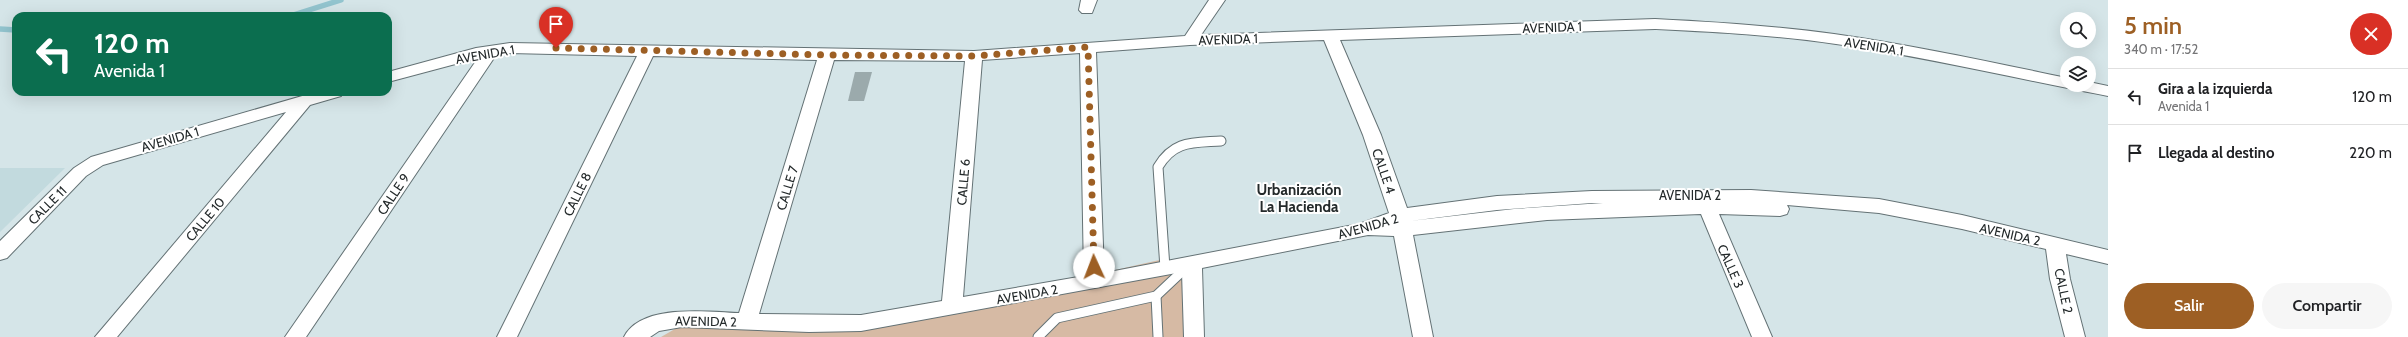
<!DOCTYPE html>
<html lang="es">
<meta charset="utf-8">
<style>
body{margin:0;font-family:Cabin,sans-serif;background:#f6f6f6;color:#202124;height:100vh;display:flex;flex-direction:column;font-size:15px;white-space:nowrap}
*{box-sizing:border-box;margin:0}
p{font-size:13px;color:#757577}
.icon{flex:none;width:22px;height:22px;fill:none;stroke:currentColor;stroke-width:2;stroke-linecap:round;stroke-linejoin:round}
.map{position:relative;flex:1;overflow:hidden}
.details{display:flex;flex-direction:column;background:#fff;width:300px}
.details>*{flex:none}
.guide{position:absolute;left:12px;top:12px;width:380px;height:84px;border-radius:12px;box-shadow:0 4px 16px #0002;background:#0b6e4f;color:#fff;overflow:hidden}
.fabs{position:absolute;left:2060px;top:12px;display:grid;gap:8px}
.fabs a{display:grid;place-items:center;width:36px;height:36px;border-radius:50%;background:#fff;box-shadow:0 4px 16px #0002;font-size:20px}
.pin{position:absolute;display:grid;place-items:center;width:34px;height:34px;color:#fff;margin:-41px -17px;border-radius:50% 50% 50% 0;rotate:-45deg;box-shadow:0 0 4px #0007}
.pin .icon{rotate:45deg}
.me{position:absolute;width:44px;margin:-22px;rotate:358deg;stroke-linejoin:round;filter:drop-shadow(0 0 3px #0008)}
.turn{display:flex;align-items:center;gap:14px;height:84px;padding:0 16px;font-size:18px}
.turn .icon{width:52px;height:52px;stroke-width:2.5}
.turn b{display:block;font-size:28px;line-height:34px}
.round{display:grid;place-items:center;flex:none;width:42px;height:42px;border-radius:21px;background:#f6f6f6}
.overview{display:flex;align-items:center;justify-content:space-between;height:68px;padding:0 16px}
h1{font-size:24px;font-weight:600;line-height:30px;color:#9d5f24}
.action{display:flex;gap:8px;margin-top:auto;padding:8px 16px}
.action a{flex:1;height:46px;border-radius:24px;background:#9d5f24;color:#fff;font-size:16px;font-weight:600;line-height:46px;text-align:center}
.action a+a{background:#f6f6f6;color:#202124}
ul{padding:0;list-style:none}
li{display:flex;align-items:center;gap:12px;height:56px;padding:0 16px;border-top:1px solid #e0e0e0}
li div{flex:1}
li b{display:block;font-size:15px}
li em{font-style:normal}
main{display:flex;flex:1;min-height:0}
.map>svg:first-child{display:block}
</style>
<main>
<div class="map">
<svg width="2108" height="337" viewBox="0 0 2108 337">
<rect width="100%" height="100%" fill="#d5e5e8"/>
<polygon fill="#c2dade" points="0,168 65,168 0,232"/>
<polygon fill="#d6baa4" points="1164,259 1183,280 1185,337 661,337 687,322 852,321 914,305 1075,279"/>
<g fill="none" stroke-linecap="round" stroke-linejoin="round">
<g stroke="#92c4ce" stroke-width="5.5">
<polyline points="290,16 341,0"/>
<polyline points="0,29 16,30"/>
</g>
</g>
<polygon fill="#9baaac" points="855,72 872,72 864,101 848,101"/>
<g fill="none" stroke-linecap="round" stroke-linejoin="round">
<defs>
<g id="lane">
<path d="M1165,268L1158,167C1174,140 1193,143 1221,141"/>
<polyline points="1156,296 1158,337"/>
<polyline points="1038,337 1057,318 1156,296 1190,264"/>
</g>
<g id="street">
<polygon points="1081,0 1097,0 1092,13 1082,13 1079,10"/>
<path d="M1209,0H1225L1201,35L1655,19C1715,22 1775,26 1834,34C1912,45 1990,62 2067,78V85H2089V82L2108,86V96C2018,79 1927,57 1836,44C1776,35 1715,32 1655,29L1340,40L1381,135L1407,208L1497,196L1592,191L1751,190L1879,199L1962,215L2108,250V264L2066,254L2070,279L2085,337H2065L2050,279L2046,249L1962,229L1879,213L1787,205L1789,209L1787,214L1780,216L1719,214L1772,337H1752L1701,214L1547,220L1413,235L1433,337H1413L1394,236L1368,235L1202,268L1204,337H1184L1182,272L861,331L809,332L682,327L659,331L650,337H624C641,303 708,312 739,313L817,60L653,56L517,337H497L637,56L510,53L496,55L306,337H285L478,58L388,82V72L476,48L510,43L974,51L1185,36ZM1324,40L1363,135L1389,213L1359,224L1104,273L1096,52L1190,45ZM1080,53L1084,276L963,297L982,60ZM834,60L965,61L942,301L861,315L759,314ZM1592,203H1603L1514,209L1410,221L1497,210Z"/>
<polygon points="316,92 343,92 341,96 310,105 117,337 95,337 286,112 103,165 86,176 7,258 0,260 0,241 74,168 91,157"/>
</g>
</defs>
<use href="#lane" stroke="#647275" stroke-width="11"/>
<use href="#street" stroke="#647275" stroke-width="2"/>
<use href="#lane" stroke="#fff" stroke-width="9"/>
<use href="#street" fill="#fff" fill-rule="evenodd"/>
</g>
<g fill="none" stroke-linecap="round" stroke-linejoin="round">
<polyline stroke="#9d5f24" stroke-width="7" stroke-dasharray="0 12.6" points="556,48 827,55 974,56 1088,47 1094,267"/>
</g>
<g text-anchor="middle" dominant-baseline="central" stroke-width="4" stroke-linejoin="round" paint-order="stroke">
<g font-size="13" fill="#242a2b" stroke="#fff">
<text transform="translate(1552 27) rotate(-2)">AVENIDA 1</text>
<text transform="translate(1228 39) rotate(-2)">AVENIDA 1</text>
<text transform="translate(1874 46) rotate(9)">AVENIDA 1</text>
<text transform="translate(485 54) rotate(-10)">AVENIDA 1</text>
<text transform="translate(170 139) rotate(-16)">AVENIDA 1</text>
<text transform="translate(1384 171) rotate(71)">CALLE 4</text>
<text transform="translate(963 182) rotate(-85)">CALLE 6</text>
<text transform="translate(787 188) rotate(-73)">CALLE 7</text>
<text transform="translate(393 194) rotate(-56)">CALLE 9</text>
<text transform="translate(577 194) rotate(-64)">CALLE 8</text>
<text x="1690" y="195">AVENIDA 2</text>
<text transform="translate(47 205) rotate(-45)">CALLE 11</text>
<text transform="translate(205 219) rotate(-50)">CALLE 10</text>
<text transform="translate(1368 226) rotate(-16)">AVENIDA 2</text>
<text transform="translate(2010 234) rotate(13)">AVENIDA 2</text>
<text transform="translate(1731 266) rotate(66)">CALLE 3</text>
<text transform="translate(2064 291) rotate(78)">CALLE 2</text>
<text transform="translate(1027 294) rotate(-10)">AVENIDA 2</text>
<text transform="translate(706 321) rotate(1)">AVENIDA 2</text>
</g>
<g font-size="15" font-weight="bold" fill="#242a2b" stroke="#fff">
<text x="1299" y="190">Urbanización<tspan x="1299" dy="17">La Hacienda</tspan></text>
</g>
</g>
</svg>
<div class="fabs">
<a><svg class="icon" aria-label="search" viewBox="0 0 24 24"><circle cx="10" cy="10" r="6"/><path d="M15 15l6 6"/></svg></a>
<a><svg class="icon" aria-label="layers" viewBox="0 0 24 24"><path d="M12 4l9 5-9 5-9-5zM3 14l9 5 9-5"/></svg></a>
</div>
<div class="pin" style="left:556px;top:48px;background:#d93025"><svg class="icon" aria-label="arrive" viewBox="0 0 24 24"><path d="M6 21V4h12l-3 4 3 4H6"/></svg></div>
<svg class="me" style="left:1094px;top:267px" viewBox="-20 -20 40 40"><circle r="19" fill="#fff"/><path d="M0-13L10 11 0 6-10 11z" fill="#9d5f24"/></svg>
<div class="guide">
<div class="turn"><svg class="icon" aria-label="left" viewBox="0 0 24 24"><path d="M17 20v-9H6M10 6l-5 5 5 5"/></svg><div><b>120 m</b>Avenida 1</div></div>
</div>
</div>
<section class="details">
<div class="overview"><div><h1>5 min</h1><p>340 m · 17:52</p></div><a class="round" style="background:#d93025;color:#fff"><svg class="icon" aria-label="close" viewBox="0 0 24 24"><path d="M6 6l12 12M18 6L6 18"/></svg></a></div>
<ul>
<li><svg class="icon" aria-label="left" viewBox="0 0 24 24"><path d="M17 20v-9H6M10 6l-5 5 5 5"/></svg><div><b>Gira a la izquierda</b><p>Avenida 1</p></div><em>120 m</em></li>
<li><svg class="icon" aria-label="arrive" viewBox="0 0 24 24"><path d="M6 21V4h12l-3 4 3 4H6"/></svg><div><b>Llegada al destino</b></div><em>220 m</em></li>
</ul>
<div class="action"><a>Salir</a><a>Compartir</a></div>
</section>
</main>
